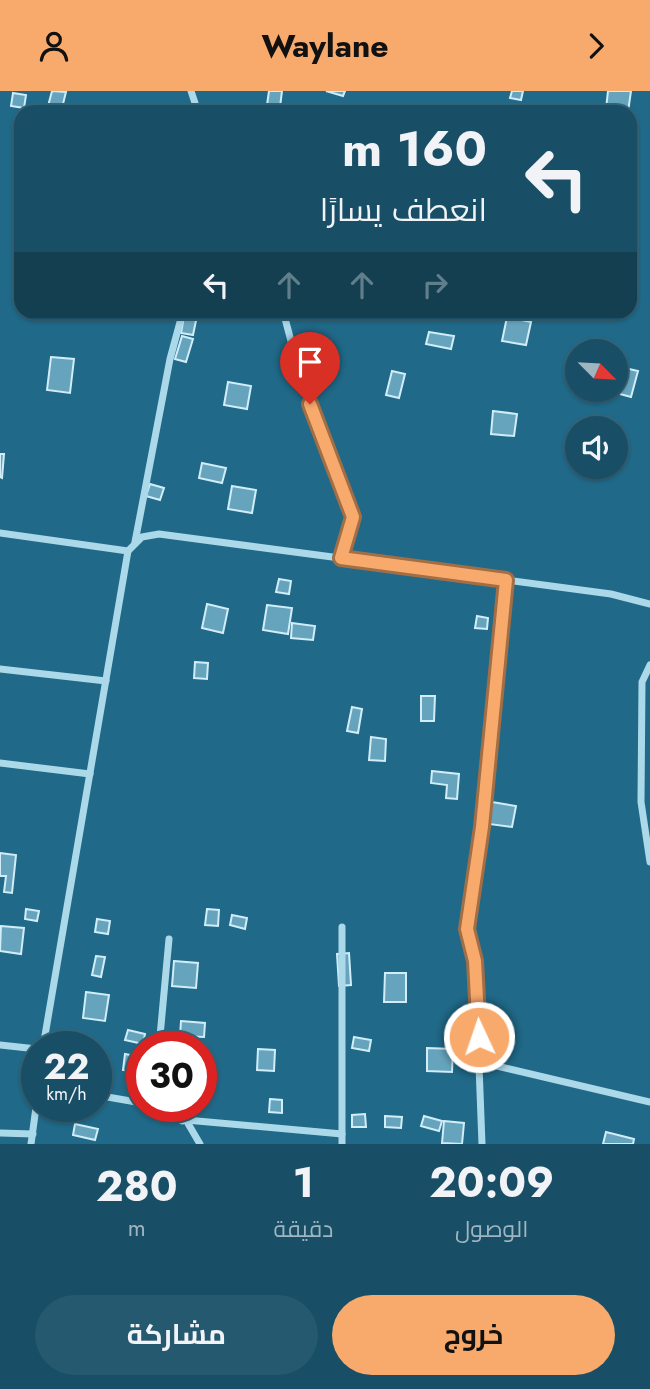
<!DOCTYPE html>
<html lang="ar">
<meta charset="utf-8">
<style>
body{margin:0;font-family:Jost,Cairo,sans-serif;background:#25596f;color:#f1f3f6;direction:rtl;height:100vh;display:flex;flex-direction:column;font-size:26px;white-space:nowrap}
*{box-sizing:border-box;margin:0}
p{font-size:23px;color:#9fb5bf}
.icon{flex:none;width:38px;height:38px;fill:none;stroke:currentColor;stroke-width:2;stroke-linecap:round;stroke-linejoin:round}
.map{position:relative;height:1053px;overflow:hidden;direction:ltr}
.sheet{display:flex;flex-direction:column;background:#184f66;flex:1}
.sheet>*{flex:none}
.hud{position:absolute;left:14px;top:14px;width:623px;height:214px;border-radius:21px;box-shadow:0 2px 5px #0004,0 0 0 2px #36667a;direction:rtl;background:#184f66;color:#f1f3f6;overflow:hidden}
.needle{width:46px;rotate:114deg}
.tools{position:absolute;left:565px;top:248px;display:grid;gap:14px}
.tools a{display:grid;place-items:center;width:63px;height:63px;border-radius:50%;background:#184f66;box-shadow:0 2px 5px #0004,0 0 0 2px #36667a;font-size:35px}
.speed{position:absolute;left:21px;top:940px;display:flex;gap:14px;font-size:35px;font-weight:700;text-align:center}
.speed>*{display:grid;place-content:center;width:91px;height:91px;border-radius:50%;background:#184f66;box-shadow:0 2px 5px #0004,0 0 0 2px #36667a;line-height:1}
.speed small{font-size:18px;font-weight:400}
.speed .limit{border:10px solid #d22;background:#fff;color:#111}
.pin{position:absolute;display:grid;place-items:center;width:60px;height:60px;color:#fff;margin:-72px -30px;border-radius:50% 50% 50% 0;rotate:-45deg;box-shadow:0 0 7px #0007}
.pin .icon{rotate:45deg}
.me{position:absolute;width:77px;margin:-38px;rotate:357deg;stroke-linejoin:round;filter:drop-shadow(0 0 5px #0008)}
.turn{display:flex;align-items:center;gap:24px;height:147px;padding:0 35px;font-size:32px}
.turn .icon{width:91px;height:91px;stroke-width:2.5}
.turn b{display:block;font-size:49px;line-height:60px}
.lanes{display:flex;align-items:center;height:66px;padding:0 35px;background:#0003;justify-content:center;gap:35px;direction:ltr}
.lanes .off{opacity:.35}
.eta{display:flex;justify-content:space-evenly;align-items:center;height:119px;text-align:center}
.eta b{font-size:42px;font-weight:700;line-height:49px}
.button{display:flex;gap:14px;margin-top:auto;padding:14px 35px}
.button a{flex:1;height:80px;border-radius:42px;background:#f8aa6c;color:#111;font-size:28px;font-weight:700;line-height:80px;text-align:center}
.button a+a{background:#25596f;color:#f1f3f6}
header{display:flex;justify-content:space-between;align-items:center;height:91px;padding:0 35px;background:#f8aa6c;color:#111;font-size:32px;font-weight:700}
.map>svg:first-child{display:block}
</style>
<header><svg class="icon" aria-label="forward" viewBox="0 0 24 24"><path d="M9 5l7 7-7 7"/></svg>Waylane<svg class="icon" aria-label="person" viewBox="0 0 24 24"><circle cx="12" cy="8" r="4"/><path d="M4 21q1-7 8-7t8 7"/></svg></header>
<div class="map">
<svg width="650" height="1053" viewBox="0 0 650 1053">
<rect width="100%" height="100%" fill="#206988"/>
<g fill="#66a4bd" stroke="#d0edf8" stroke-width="2">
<polygon points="52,0 66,1 61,21 47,19"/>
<polygon points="269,0 282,0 280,16 267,14"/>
<polygon points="326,0 345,0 343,5"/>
<polygon points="512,0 523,0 521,9 510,7"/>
<polygon points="608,0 631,0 628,21 606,18"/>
<polygon points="13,2 26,4 24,17 11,15"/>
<polygon points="482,15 496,19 495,21 481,21"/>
<polygon points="584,15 584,21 567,21 567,16"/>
<polygon points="111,220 128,220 127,226 111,223"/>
<polygon points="185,220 198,220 193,244 181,242"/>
<polygon points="507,226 531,231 526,254 502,250"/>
<polygon points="429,241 454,245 451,258 426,253"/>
<polygon points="182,245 193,248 186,271 175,268"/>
<polygon points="51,266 74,268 70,302 47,299"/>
<polygon points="616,275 638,280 631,306 609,300 616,299"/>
<polygon points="392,280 405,283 399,307 386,304"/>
<polygon points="228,291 251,295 247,318 224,314"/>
<polygon points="493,320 517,323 514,345 491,343"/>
<polygon points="582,331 609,337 609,338 581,338"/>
<polygon points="0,363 4,363 2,387 0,386"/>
<polygon points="202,372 226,377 222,392 199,387"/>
<polygon points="150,393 164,397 160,409 146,405"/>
<polygon points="232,395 256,399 252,422 228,418"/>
<polygon points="279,488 291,490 289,503 276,501"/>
<polygon points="207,513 228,518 223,542 202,537"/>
<polygon points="267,514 292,517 288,543 263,539"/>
<polygon points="477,525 488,527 487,538 475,537"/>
<polygon points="292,532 315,535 313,549 291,547"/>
<polygon points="195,571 208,572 207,588 194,587"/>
<polygon points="421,605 435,605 434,630 421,630"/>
<polygon points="352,616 362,618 358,642 347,640"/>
<polygon points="371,646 386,648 385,670 369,669"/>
<polygon points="432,680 459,683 457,708 446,707 447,694 431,692"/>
<polygon points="492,711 516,715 512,736 489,733"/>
<polygon points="0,762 16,764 12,802 4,801 6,785 0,785"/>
<polygon points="26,818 39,820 37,830 25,828"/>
<polygon points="207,818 219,819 218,835 205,834"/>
<polygon points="232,824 247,827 245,838 230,834"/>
<polygon points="97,828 110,830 108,843 95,841"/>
<polygon points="1,835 24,837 21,863 0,860"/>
<polygon points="349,862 351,894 339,895 337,863"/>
<polygon points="96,865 105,866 101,886 92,884"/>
<polygon points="174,870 198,872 196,897 172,895"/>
<polygon points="385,882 406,882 406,911 384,911"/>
<polygon points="86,901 109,904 105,930 83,927"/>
<polygon points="181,930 205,932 204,946 180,945"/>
<polygon points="128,939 145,943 143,953 125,949"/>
<polygon points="354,946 371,949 369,960 352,957"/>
<polygon points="427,957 453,958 452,981 427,980"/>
<polygon points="258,958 275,959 274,980 257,979"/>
<polygon points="125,963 136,965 134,981 123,979"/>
<polygon points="270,1008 282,1009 282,1022 269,1021"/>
<polygon points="365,1023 366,1036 352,1036 352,1024"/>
<polygon points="385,1025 402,1026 401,1037 385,1036"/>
<polygon points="424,1025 442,1030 439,1040 421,1035"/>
<polygon points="444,1030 464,1032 462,1053 442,1052"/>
<polygon points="75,1033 98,1038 95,1049 73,1044"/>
<polygon points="606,1041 634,1048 633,1053 603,1053"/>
</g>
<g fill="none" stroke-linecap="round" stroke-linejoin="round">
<g stroke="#abd9ea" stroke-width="7">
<polyline points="191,0 198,21"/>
<polyline points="283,220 302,291 353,426 341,467"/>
<polyline points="0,442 128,460"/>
<polyline points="135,451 170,268 183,220"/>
<polyline points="650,574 642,591 641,711 650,771"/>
<polyline points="0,578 106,590"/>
<polyline points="0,672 90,683"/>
<polyline points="342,836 342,1053"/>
<polyline points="0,954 37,958"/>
<polyline points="43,956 128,460 142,446 159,443 611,503 650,513"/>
<polyline points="159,956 169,848"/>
<polyline points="480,971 650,1011"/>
<polyline points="96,1004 142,1012"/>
<polyline points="155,1015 182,1030 186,1029 342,1043"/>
<polyline points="186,1029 200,1053"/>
<polyline points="0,1042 33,1043"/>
<polyline points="31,1053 37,1009"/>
<polyline points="482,1053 475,870 467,838 482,736 506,489"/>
</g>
</g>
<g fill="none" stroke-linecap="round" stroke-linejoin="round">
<defs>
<polyline id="route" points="310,313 353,426 341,467 506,489 482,736 467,838 475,870 479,946"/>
</defs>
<use href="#route" stroke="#a16e46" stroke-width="18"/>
<use href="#route" stroke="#f8aa6c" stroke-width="12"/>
</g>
</svg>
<div class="tools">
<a><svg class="needle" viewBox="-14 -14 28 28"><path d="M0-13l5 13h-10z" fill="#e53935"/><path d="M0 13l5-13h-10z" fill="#9fb5bf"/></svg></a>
<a><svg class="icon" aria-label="sound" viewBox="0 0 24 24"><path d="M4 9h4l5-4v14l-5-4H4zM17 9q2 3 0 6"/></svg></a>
</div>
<div class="speed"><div>22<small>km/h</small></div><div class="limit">30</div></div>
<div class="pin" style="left:310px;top:313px;background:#d93025"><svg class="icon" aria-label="arrive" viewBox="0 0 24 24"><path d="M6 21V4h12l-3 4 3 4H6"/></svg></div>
<svg class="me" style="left:479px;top:946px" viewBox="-20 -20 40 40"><circle r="17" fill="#f8aa6c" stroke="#fff" stroke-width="3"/><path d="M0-11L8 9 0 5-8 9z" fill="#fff"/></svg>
<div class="hud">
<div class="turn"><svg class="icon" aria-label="left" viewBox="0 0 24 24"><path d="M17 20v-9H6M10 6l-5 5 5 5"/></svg><div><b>160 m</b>انعطف يسارًا</div></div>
<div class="lanes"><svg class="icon" aria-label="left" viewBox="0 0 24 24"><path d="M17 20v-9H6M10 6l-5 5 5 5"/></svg><svg class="icon off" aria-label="ahead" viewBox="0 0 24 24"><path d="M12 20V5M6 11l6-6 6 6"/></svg><svg class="icon off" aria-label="ahead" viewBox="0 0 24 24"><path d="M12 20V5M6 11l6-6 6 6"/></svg><svg class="icon off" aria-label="right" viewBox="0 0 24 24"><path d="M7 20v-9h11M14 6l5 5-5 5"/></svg></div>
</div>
</div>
<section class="sheet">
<div class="eta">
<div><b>20:09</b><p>الوصول</p></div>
<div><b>1</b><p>دقيقة</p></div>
<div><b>280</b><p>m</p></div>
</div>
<div class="button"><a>خروج</a><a>مشاركة</a></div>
</section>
